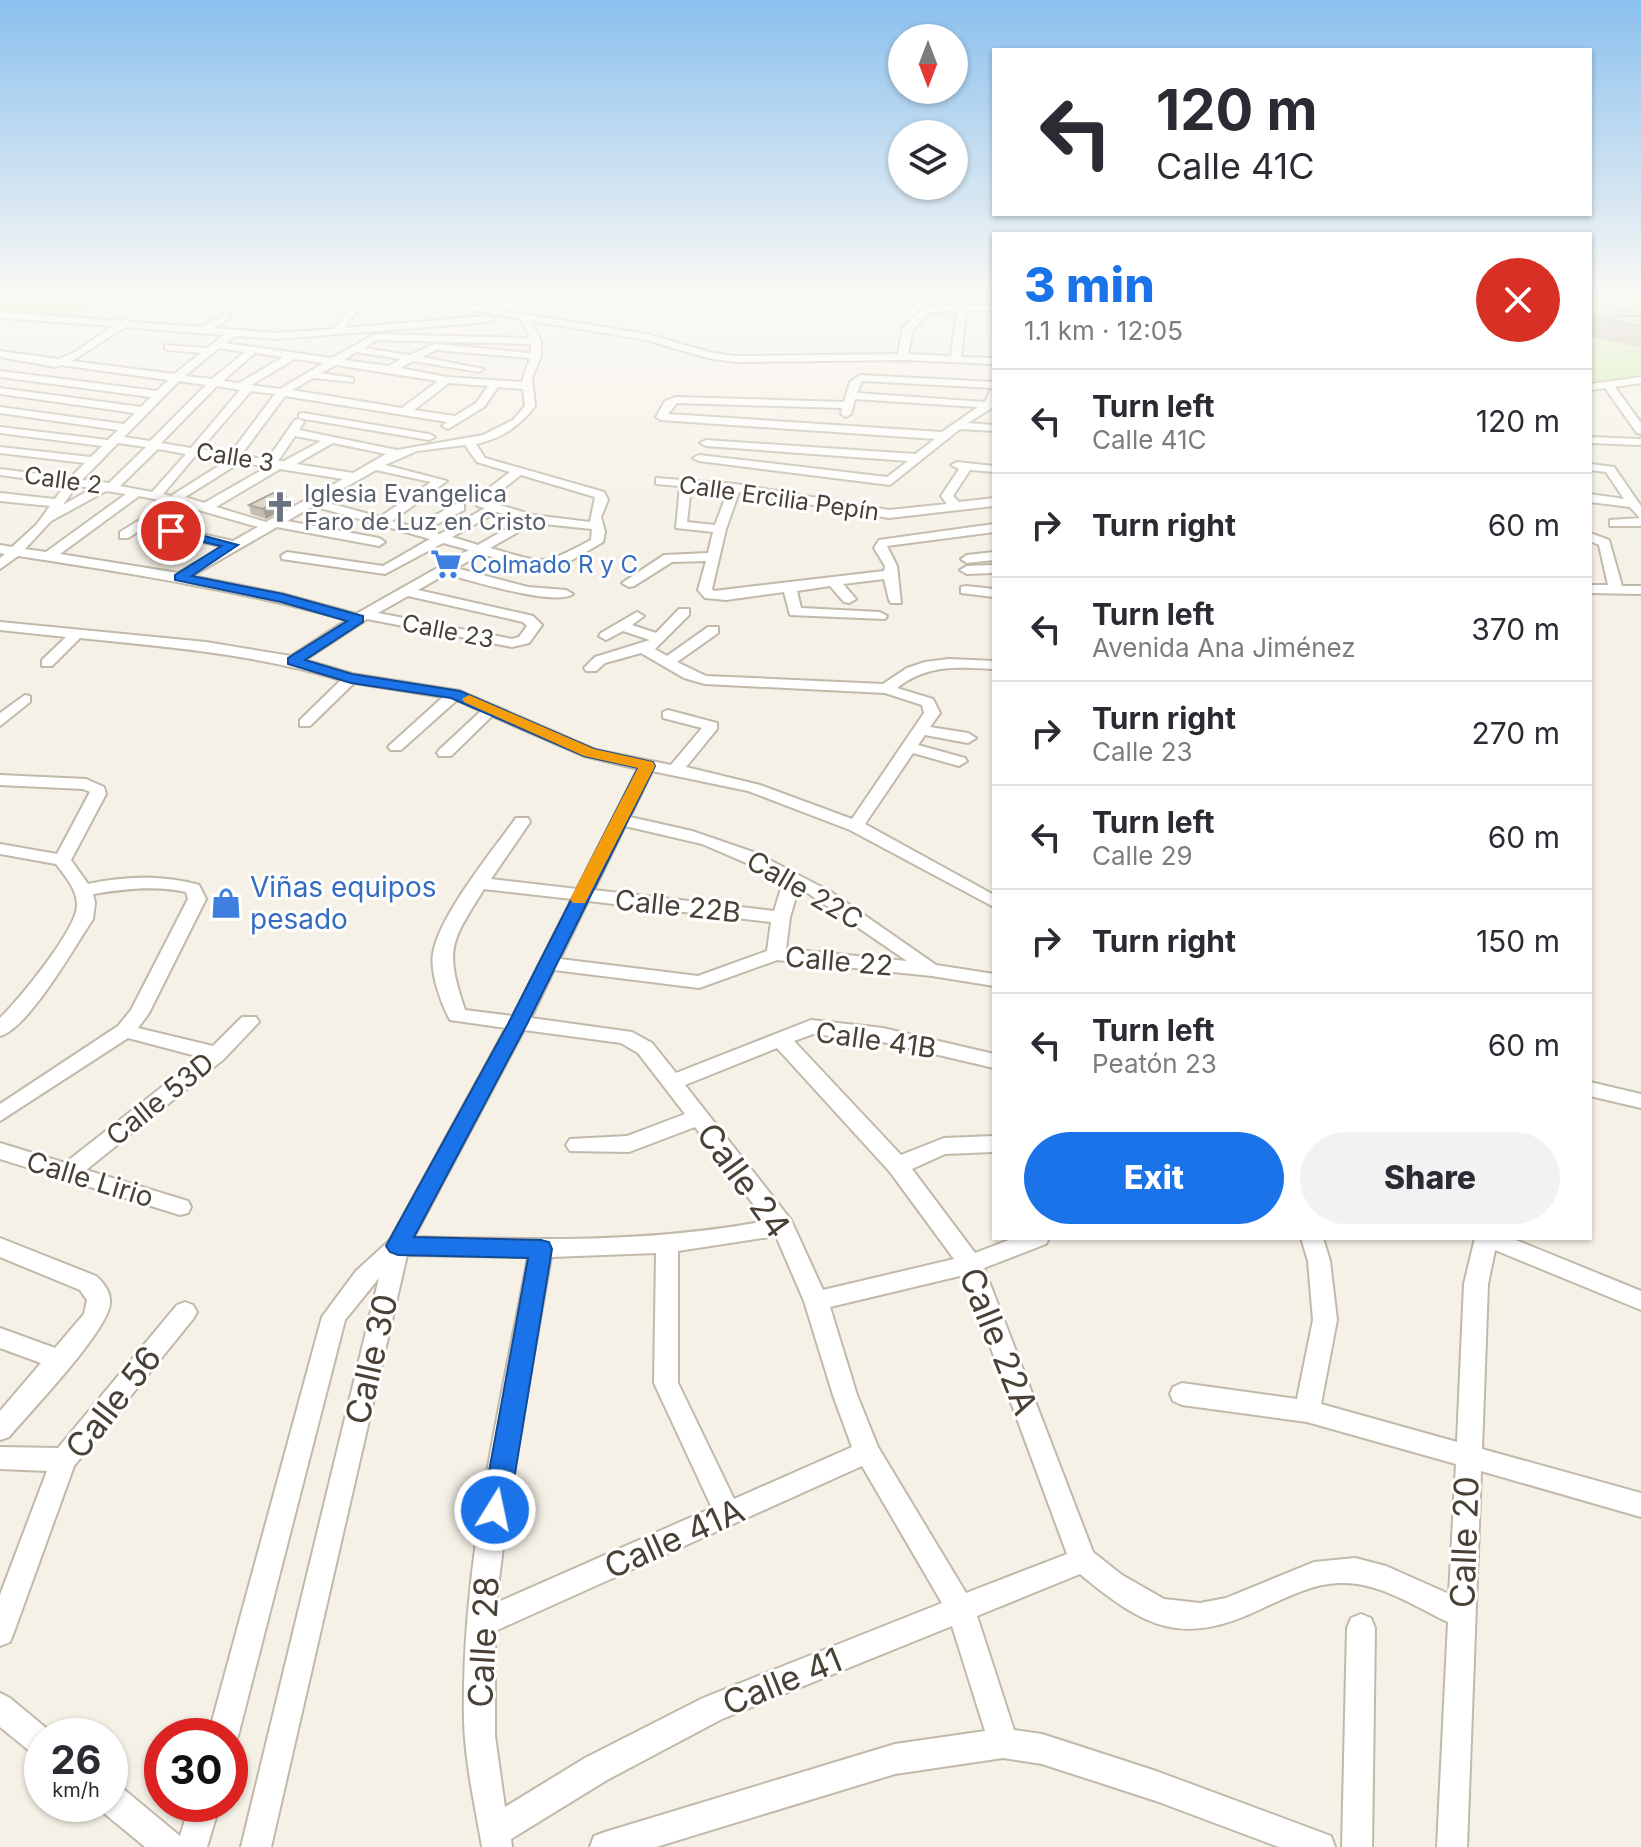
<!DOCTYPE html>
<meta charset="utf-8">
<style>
body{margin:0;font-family:Inter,sans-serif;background:#f2f2f3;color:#2b2b33;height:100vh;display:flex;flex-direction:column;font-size:30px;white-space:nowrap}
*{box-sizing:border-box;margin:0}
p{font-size:26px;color:#7c7c81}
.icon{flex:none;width:44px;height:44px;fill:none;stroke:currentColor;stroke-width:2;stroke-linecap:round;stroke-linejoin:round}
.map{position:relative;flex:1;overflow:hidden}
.side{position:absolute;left:992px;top:232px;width:600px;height:1008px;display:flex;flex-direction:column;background:#fff;border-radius:0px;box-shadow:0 2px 6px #0004}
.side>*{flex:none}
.hud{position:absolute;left:992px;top:48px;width:600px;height:168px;border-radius:0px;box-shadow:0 2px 6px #0004;background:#fff;color:#2b2b33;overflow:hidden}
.needle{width:52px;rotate:180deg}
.buttons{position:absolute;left:888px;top:24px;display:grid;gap:16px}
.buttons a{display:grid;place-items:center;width:80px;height:80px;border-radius:50%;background:#fff;box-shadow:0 2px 6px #0004;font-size:40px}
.speed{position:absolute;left:24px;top:1718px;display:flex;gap:16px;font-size:40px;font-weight:700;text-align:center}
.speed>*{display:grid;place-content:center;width:104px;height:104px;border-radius:50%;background:#fff;box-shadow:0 2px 6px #0004;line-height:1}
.speed small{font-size:20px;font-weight:400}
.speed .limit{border:12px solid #d22;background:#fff;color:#111}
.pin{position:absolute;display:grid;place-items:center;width:68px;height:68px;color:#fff;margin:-34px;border:4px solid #fff;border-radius:50%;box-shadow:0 2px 8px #0007}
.me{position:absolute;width:88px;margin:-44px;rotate:10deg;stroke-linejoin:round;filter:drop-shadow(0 0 6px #0008)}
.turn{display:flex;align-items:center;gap:28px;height:168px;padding:0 32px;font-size:36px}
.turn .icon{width:104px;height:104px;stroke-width:2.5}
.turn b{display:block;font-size:56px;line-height:68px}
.round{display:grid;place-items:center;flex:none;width:84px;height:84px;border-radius:42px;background:#f2f2f3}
.summary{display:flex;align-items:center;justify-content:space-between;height:136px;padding:0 32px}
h1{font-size:48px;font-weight:800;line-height:60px;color:#1a73e8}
.cta{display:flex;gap:16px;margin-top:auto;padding:16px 32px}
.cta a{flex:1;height:92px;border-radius:48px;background:#1a73e8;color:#fff;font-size:32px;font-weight:800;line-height:92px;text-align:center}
.cta a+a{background:#f2f2f3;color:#2b2b33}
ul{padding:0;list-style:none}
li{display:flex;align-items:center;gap:24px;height:104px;padding:0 32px;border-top:2px solid #e1e1e2}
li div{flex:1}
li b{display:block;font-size:30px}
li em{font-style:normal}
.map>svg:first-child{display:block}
</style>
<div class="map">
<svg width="1641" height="1847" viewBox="0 0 1641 1847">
<rect width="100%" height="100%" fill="#f5f1e7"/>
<g fill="#d0ecad">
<polygon points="0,296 102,296 78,315 0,312"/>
<polygon points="1590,296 1641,296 1641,378 1590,386"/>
</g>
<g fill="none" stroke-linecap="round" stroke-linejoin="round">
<defs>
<g id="minor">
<path d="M393,296H412L647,334L713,353L735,356L898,354L903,328L922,310L896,296H906L929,306L994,305V311H966L961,357L994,358V364L905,360L735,362L708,358L646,340L531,321L541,341V356L532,378L535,406C519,427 502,438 476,444L485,458L604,492L608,500L601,517L605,532L603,542L560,567L540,570L481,554L456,568L528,587L566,590L573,594C554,607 470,580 446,574L418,590L533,616L542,625L529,643L512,647L367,619L305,660L353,674L460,691L596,750L671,765L702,728L663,718V712L668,710L717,723V729L686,767L760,785L852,819L924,713L922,705L885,693L705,684L684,678L641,653L605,663L596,671H586L584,668L595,657L650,640L623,631L606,640L599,636L601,633L637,612L644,616L632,625L656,633L679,609H689V615L655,649L667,656L708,627H718V633L677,662L706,676L883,684L907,668L925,662L949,659L994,661V669C957,667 927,664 897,688L933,699L940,713L930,727L968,733L976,738L968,743L925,735L918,745L965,758L967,761L959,766L913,753L865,824L994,895V907L850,830L748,791L652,771L630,817L692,831L756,853L831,892L936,965L994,974V986L932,976L777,960L699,988L554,970L531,1018L632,1032L652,1043L676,1073L811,1020L883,1028L994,1054V1068L883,1042L813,1034L794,1041L901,1155L944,1138L994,1136V1152L945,1154L912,1169L975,1253L1014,1238H1049L1046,1244L984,1268L1093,1552L1122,1575L1164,1599L1200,1603L1226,1598L1314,1562L1355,1558L1386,1566L1449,1594L1456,1464L1307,1422L1182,1405L1173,1401L1170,1394L1173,1387L1182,1383L1297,1399L1313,1320L1308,1261L1301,1238H1323L1330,1261L1337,1320L1321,1404L1457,1442L1464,1284L1475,1238H1511L1641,1291V1310L1495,1250L1488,1284L1482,1449L1641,1493V1517L1481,1471L1467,1847H1437L1448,1622C1414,1606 1378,1581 1339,1583C1312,1584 1287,1597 1263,1608C1183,1647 1146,1629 1080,1574L977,1616L1014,1730L1042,1734L1156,1771L1331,1836L1335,1847H1279L1156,1801L1042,1764L1003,1758L895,1774L656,1847H590L594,1836L605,1832L895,1744L985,1731L952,1626L722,1719L607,1780L511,1839L512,1847H482C475,1805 465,1763 464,1720C461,1564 500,1410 528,1257L407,1255L271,1847H241L379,1278L345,1320L238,1736L230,1748V1736H208L322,1317L356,1271L390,1240L506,1028L450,1020C441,1003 430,973 433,954C438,917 493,850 516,818H528L530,822L491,879L577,889L638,769L584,756L492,716L451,756H439L437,753L439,750L481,711L457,700L401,750H391L388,747L391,744L443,697L354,683L310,726H300V720L341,680C255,654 169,647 80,638L52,666H42V660L66,637L0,630V622L206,642L291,656L347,620C239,590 128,573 18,556L0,569V558L5,554L0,553V545L12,547L37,524L50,506L0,501V493L55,499L66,484L0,475V469L70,478L85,463L0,453V447L91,457L102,446L0,433V427L108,440L118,430L0,413V407L124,424L135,413L0,394V388L141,407L151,397L0,377V371L157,391L168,380L61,365L56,367L0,357V351L59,359L75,352L113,326L0,318V312L121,321L126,319L131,322L203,327L226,313L231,316L229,318L214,328L277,333L334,329L351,310L356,313L344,328L488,316L493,319L488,322L277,339L235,336L225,343L332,358L375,334L530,338L521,319ZM957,311L951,356L908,354L913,329L930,312ZM125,327L224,335L207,348L165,345V349L169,350L201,353L174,374L72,361ZM377,340L531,344V353L434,344L410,355L364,348ZM219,348L245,352L212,379L185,376ZM436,350L530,358L522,382L447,377L400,368L413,361L479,372L484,369L422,357ZM356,352L401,359L389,366L344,360ZM255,353L283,357L239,383L223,381ZM295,359L324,363L280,389L251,385ZM336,365L438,381L402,408L292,390L313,378L353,382V378L321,373ZM179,381L206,385L150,441L124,437ZM449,383L488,386L476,403L455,416L414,410ZM217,386L240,390L191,448L161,443ZM498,387L523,389L525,406L513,420L483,435L397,450L299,430L304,422L299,419L295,420L267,460L241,455L285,396L447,422L442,426L448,429L484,407ZM251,391L275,394L230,454L201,449ZM295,436L321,441L284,461H278ZM118,443L146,447L109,483L82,480ZM333,443L386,454L353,473L296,464ZM465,445L477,462L510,472L476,498L477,506L485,508L440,534L426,530L464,510V504H456L414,527L392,521L447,481L385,465L417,451ZM158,449L186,454L152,492L120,486ZM196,455L228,460L171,496L163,494ZM241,462L267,467L204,503L185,497ZM280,469L343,479L266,522L216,507ZM376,470L431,482L380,517L321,501ZM521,475L595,497L590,522L533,515L487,501ZM76,486L93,488L63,505ZM106,491L126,494L46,552L25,549L51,521ZM139,496L169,502L120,532V538H128L144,528L224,547L178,573L60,554ZM181,505L258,527L233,541L152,523ZM313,506L430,539L383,566L287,552L281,556L282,559L385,574L443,543L469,550L356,614L283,594L192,576L277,527L379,546L385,542L379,538L287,521ZM497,512L522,520L478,545L452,537ZM534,523L592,529L591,540C540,567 545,563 490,548ZM408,596L523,622L527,626L519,637L512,639L378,613ZM625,826L702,844L784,879L774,911L594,890ZM799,887L907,961L786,949L790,917ZM484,889L572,899L513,1016L465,1010C444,948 451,942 484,889ZM588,901L771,922L767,951L698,976L560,959ZM524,1030L621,1043L638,1053L685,1114L627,1136L570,1139L566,1145L570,1151L629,1152L695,1127L766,1221C650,1243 532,1240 414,1237ZM777,1048L890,1172L954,1259L823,1290L791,1220L685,1085ZM776,1236L804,1301L833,1395L852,1447L734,1499L678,1383V1251ZM656,1253L654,1383L712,1508L496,1603L511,1484L551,1257ZM964,1275L1067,1554L966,1593L878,1447L857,1395L830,1307ZM862,1466L942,1603L703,1698L585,1758L505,1807L495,1736V1631Z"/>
<path d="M860,375L994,382V388L862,381L857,393L985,402L990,391L994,390L993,407L968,423L994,425V431L960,429L890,485L699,461L693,458L699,455L887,477L908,461L706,446L700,443L706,440L915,454L935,439L661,420L656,417L665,401L676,397L844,402L850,382ZM855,399L978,407L942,432L668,414L677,403L842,408L841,414L846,417L851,414Z"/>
<polygon points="1641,377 1641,383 1615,387 1641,423 1641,434 1637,433 1605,388 1590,390 1590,384"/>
<polygon points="303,413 429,434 435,437 429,440 299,418 299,414"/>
<polygon points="1590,437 1641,439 1641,445 1590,443"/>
<path d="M957,462L994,466V472L970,470L953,496L959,502L994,498V506L889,518L739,492L726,529L712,589L714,591L884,571L885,566L874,548L879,540L994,524V532L887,546L897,566L901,603H891L889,600L884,579L843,584L856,599L849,603L844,602L830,586L797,591L801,608L880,612L887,616L885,619L790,615L784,592L726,600L705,598L698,590L706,561L672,562L634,586L629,587L622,583L664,555L708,553L713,532L676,528L680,486L656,484V478L735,484L889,510L947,504L941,496L959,469L951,465ZM691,487L728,491L715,525L687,522Z"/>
<polygon points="1590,464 1614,467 1641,506 1641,526 1610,526 1610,520 1640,518 1630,507 1590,502 1590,494 1624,499 1606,472 1590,470"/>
<polygon points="1590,533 1609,540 1622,586 1641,586 1641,594 1590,593 1590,585 1608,585 1599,545 1590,541"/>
<polygon points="994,552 994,560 967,563 961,559 967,555"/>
<polygon points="994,565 994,573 967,574 960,570 967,566"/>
<polygon points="966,586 994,589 994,597 961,593 961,587"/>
<polygon points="25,695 30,696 30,702 0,726 0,713"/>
<path d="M0,775L86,779L104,787L106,794L71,860L88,884C124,876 164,875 199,885L206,899L149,1013L138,1028L213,1046L242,1017H256L259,1022L224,1059L86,1170L188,1201L191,1207L188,1213L180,1215L0,1159V1143L65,1163L200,1057L128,1038L0,1121V1104L118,1026L131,1010L188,899L186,892C156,885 122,889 93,894L95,903L93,919C75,946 29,1028 0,1036V1018C18,1001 80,926 77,903C76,888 65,876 56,864L0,854V844L57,854L90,792L83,789L0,785Z"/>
<polygon points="1590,1082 1641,1094 1641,1108 1590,1096"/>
<path d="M0,1238L96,1276C104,1283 111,1293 110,1303C109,1330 30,1412 9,1437L0,1440V1411L41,1363L0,1348V1328L55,1348L84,1314L87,1300L80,1290L0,1257Z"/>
<polygon points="185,1302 193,1305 197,1312 193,1319 74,1466 14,1632 10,1642 0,1646 0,1595 47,1471 0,1469 0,1447 58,1448 177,1305"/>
<polygon points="1361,1614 1371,1618 1375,1628 1372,1847 1342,1847 1347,1628 1351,1618"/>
<polygon points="0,1693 10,1698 52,1733 54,1736 42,1736 42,1758 32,1753 0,1727"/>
<polygon points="110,1783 121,1787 180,1836 190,1804 220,1804 207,1847 145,1847 99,1809 97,1804 110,1804"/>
</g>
</defs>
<use href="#minor" stroke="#c1b9a9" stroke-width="4"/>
<use href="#minor" fill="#fff" fill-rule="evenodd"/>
</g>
<g fill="#bcb2a4">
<polygon points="1592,316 1641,316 1641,345 1638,347 1590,336 1590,323"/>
<polygon points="285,497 287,507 266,519 251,514 249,505"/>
</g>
<polygon fill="#999186" points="285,497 287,507 266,519 263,509"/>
<g fill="#dbcfbf" stroke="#999186" stroke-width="2">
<polygon points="1606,306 1628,311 1619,316 1641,316 1641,326 1592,316"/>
<polygon points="273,493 285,497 263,509 249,505"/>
</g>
<linearGradient id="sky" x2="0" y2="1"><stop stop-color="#8bc0ee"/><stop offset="0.53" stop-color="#faf9f4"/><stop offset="1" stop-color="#faf9f4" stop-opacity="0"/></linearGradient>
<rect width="1641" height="554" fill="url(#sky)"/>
<polygon fill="#1a73e8" stroke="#114b97" stroke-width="2" points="171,527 238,545 192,576 283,594 363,616 363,622 305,660 352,674 460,691 594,749 653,762 655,766 527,1024 414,1237 541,1240 549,1242 552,1249 509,1510 505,1519 495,1522 486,1519 482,1510 528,1258 398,1255 390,1252 386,1246 508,1024 638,768 584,756 451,698 351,683 288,664 288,658 347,621 281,602 175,580 175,575 221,546 167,534 165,531"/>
<polygon fill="#f59e0b" points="469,695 594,749 653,762 655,766 585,903 573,903 570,899 638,768 584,756 464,702 462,699"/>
<defs>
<symbol id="church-bare" viewBox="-9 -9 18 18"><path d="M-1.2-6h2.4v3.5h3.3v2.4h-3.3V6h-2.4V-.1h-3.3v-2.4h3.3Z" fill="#6b7280" stroke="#fff" stroke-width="2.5" paint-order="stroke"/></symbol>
<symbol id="supermarket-bare" viewBox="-9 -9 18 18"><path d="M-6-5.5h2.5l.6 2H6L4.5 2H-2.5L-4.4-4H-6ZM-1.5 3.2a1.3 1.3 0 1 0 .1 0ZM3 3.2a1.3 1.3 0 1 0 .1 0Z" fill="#3f7fe0" stroke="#fff" stroke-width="2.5" paint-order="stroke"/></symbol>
<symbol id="shop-bare" viewBox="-9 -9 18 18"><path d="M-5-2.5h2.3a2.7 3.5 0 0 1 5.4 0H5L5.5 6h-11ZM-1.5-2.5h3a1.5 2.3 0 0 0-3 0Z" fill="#3f7fe0" stroke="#fff" stroke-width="2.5" paint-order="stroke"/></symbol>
</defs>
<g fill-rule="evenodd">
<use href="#church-bare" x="258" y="485" width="44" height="44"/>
<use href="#supermarket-bare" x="424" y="542" width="44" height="44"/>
<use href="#shop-bare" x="204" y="881" width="44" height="44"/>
</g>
<g text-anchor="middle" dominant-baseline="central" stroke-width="6" stroke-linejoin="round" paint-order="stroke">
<g font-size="24" fill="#494135" stroke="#fff">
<text transform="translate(235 457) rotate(9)">Calle 3</text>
<text transform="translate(63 480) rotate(8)">Calle 2</text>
<text transform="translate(779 498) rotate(8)">Calle Ercilia Pepín</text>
<text transform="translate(448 631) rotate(11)">Calle 23</text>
</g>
<g font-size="24" fill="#5b616d" stroke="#fff" text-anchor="start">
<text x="304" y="493">Iglesia Evangelica<tspan x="304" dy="28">Faro de Luz en Cristo</tspan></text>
</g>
<g font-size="24" fill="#366cbe" stroke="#fff" text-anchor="start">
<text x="470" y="564">Colmado R y C</text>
</g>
<g font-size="28" fill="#366cbe" stroke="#fff" text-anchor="start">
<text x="250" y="887">Viñas equipos<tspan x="250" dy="32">pesado</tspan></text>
</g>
<g font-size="28" fill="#494135" stroke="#fff">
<text transform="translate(805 890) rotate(30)">Calle 22C</text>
<text transform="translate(678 906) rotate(6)">Calle 22B</text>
<text transform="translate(839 961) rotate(5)">Calle 22</text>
<text transform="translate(876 1040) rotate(8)">Calle 41B</text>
<text transform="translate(160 1099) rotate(-39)">Calle 53D</text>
<text transform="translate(90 1179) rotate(17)">Calle Lirio</text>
</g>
<g font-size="34" fill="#494135" stroke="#fff">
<text transform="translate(744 1180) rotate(54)">Calle 24</text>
<text transform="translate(999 1341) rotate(68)">Calle 22A</text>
<text transform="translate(371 1359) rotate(-77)">Calle 30</text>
<text transform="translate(113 1402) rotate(-52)">Calle 56</text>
<text transform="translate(674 1538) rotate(-24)">Calle 41A</text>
<text transform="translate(1464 1542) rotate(-88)">Calle 20</text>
<text transform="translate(483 1642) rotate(-87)">Calle 28</text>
<text transform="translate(782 1681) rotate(-22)">Calle 41</text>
</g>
</g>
</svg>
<div class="buttons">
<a><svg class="needle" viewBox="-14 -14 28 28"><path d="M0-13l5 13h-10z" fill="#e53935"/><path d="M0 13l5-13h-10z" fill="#7c7c81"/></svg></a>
<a><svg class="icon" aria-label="layers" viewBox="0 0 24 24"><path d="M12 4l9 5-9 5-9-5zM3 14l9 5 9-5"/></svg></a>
</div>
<div class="speed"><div>26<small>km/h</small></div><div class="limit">30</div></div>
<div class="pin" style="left:171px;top:531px;background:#d93025"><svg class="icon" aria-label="arrive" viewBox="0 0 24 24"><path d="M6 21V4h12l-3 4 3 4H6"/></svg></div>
<svg class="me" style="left:495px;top:1510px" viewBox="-20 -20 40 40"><circle r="17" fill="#1a73e8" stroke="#fff" stroke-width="3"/><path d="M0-11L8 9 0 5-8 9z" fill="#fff"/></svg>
<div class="hud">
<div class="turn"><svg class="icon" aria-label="left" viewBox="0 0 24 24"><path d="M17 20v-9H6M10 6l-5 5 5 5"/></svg><div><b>120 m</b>Calle 41C</div></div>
</div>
<section class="side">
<div class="summary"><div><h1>3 min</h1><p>1.1 km · 12:05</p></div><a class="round" style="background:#d93025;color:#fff"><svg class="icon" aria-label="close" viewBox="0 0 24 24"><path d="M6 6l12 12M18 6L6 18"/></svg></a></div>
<ul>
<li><svg class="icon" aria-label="left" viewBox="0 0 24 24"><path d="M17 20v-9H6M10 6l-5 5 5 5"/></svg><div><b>Turn left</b><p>Calle 41C</p></div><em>120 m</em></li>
<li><svg class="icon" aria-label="right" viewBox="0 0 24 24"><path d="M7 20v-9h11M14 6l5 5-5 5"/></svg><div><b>Turn right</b></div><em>60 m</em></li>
<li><svg class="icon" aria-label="left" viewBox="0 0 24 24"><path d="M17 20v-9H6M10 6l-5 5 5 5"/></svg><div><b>Turn left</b><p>Avenida Ana Jiménez</p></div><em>370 m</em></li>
<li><svg class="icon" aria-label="right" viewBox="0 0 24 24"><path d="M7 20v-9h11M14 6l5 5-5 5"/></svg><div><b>Turn right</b><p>Calle 23</p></div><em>270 m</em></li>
<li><svg class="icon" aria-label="left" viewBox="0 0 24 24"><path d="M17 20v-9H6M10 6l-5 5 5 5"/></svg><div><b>Turn left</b><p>Calle 29</p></div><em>60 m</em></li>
<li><svg class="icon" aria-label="right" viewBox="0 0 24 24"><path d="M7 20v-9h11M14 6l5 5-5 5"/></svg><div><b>Turn right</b></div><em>150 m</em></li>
<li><svg class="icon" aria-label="left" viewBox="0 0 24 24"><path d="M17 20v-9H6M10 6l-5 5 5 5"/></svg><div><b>Turn left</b><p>Peatón 23</p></div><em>60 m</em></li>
</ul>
<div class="cta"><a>Exit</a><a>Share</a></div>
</section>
</div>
